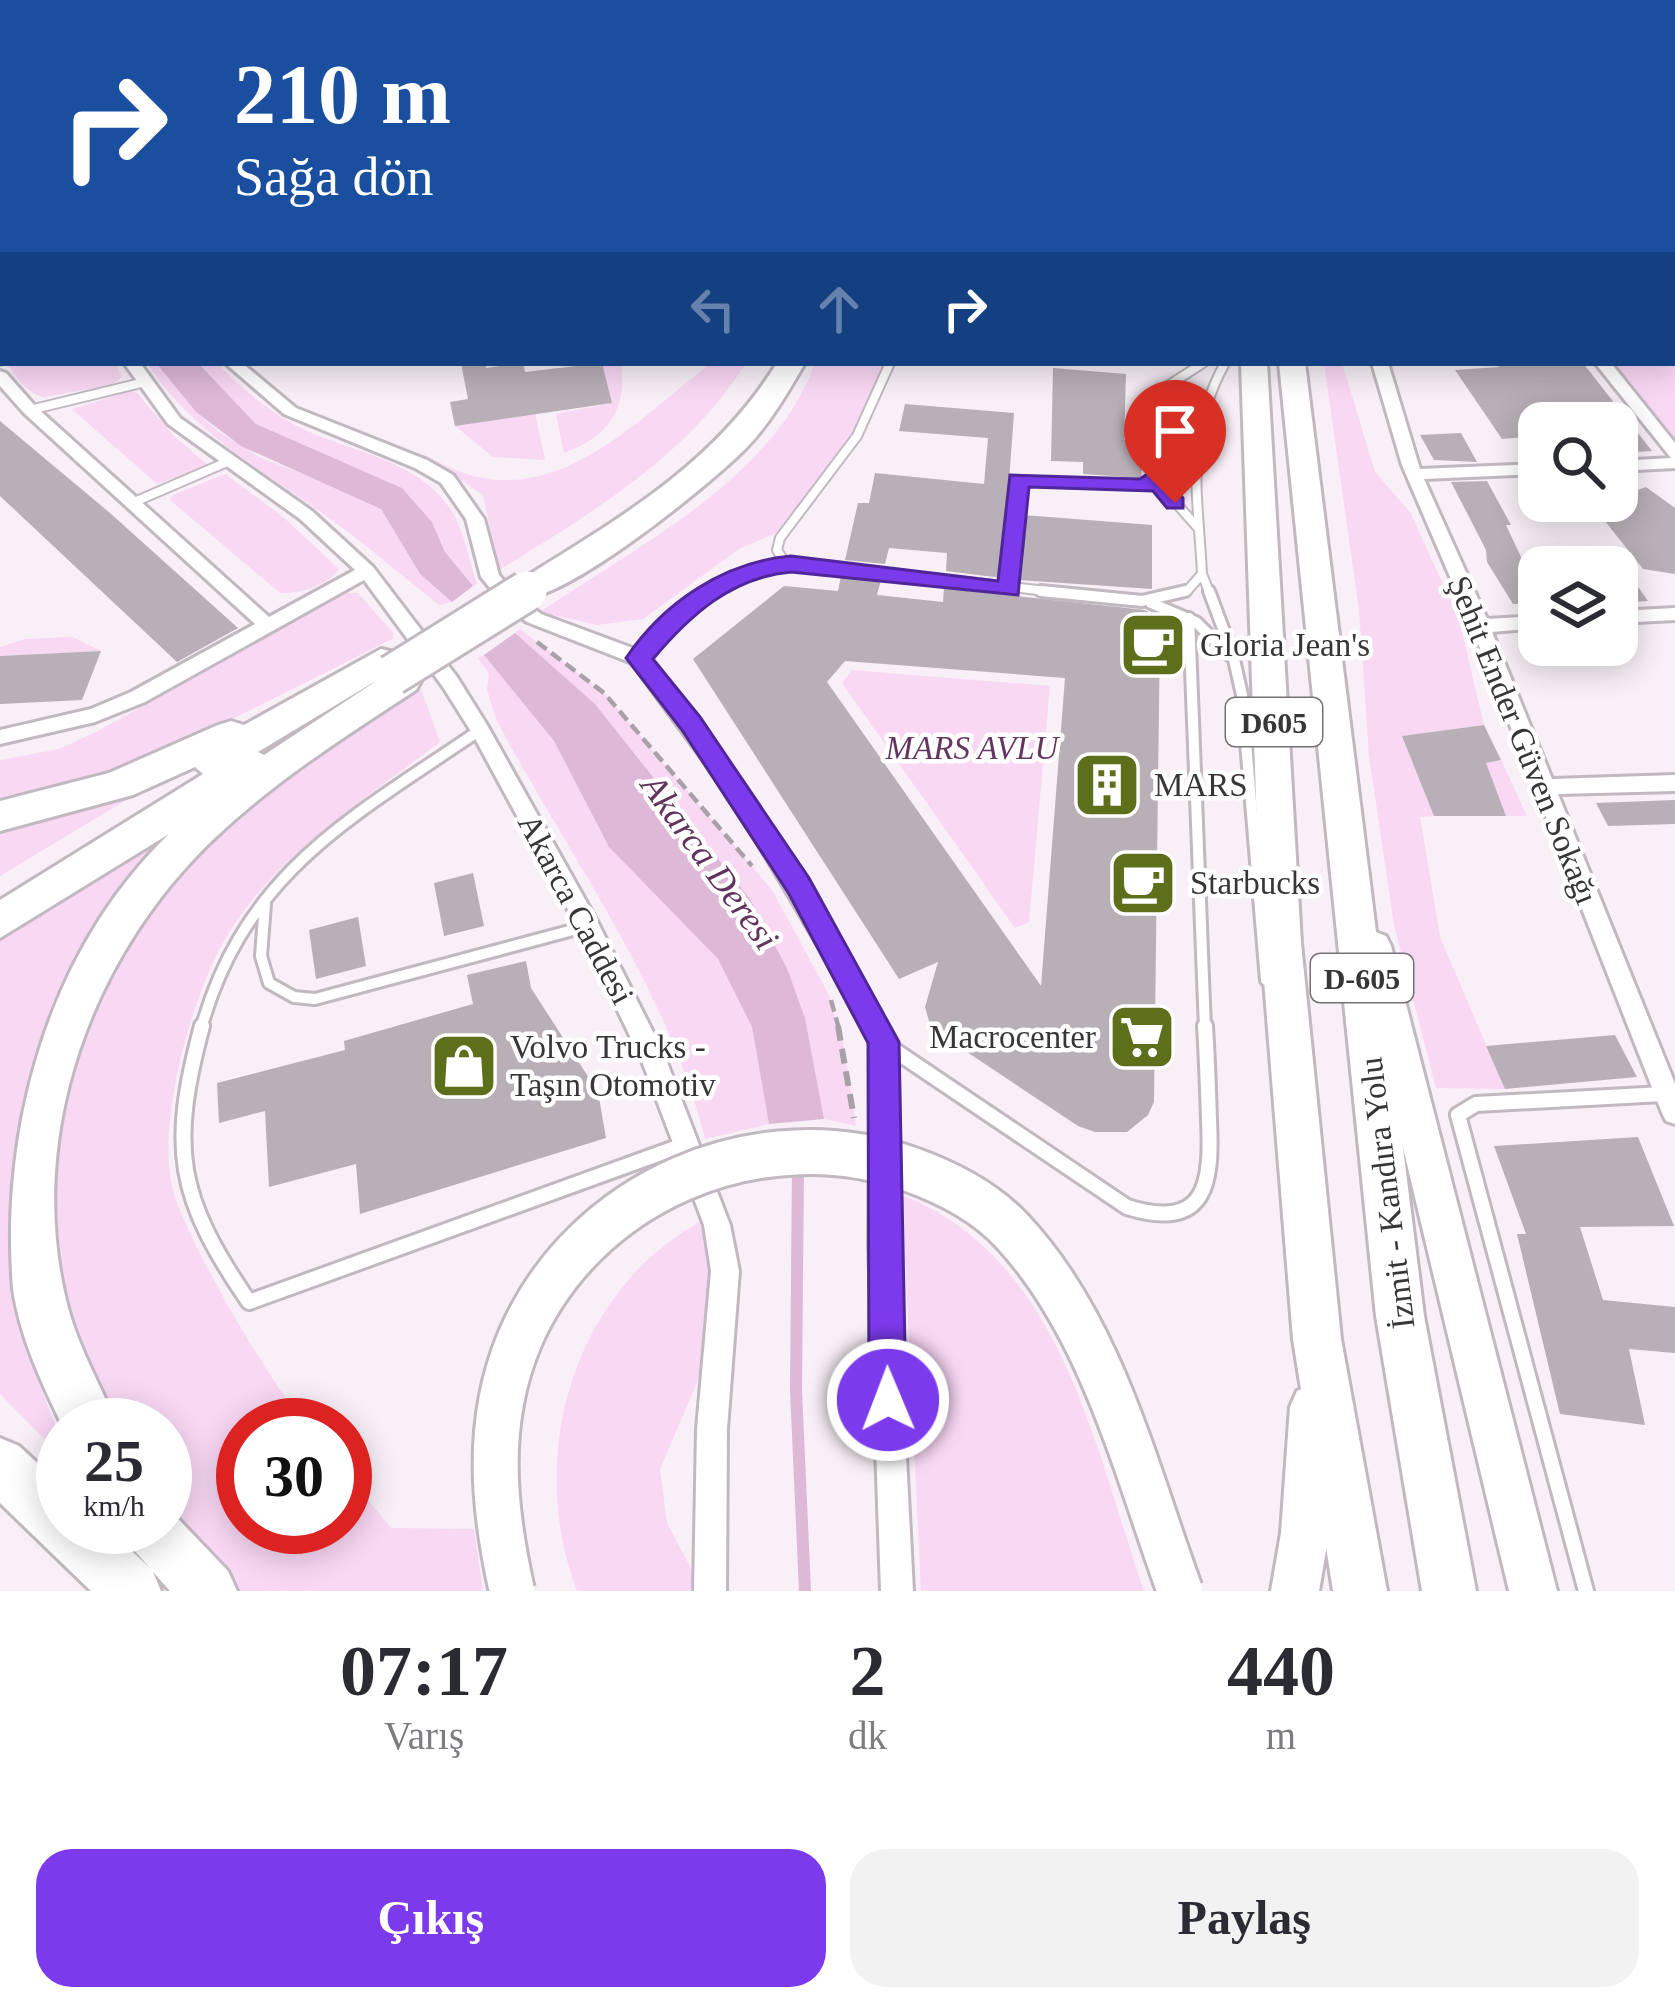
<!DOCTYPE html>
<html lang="tr">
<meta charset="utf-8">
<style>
body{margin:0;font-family:"Times New Roman",serif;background:#f2f2f3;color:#2b2b33;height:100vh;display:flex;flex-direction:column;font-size:45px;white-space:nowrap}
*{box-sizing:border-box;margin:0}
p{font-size:39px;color:#7c7c81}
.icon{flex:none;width:66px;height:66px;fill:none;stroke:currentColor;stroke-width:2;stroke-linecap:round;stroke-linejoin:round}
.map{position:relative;height:1591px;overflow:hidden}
.drawer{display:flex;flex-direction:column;background:#fff;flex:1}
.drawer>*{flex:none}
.top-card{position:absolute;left:0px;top:0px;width:1677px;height:366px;box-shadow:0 6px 30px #0003;background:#1a4fa0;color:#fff;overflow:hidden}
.fabs{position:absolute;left:1518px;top:402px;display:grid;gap:24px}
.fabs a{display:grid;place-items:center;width:120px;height:120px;border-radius:24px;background:#fff;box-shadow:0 6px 30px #0003;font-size:60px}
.speed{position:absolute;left:36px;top:1398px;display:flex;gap:24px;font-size:60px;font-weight:700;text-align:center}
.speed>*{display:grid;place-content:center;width:156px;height:156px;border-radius:50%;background:#fff;box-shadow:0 6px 30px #0003;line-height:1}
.speed small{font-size:30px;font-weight:400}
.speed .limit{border:18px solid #d22;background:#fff;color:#111}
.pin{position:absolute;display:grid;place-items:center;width:102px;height:102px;color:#fff;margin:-123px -51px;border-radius:50% 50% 50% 0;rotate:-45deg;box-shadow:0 0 12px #0007}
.pin .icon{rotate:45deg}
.me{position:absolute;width:132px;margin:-66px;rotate:359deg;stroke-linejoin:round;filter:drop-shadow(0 0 9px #0008)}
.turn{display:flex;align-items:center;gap:42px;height:252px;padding:0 36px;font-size:54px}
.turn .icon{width:156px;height:156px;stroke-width:2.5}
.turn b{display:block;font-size:84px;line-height:102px}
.lanes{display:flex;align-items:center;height:114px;padding:0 36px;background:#0003;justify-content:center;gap:60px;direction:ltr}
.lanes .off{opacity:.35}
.eta{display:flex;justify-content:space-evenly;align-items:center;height:204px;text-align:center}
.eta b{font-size:72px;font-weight:700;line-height:84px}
.cta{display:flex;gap:24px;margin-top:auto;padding:24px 36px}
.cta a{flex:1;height:138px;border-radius:36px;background:#7c3aed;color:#fff;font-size:48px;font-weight:700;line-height:138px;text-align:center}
.cta a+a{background:#f2f2f3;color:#2b2b33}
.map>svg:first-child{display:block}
</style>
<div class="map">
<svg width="1675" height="1591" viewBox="0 0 1675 1591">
<rect width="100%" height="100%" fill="#f8eff7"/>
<g fill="#f9d8f4">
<polygon points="1675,336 1675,444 1611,363 1674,363"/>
<path d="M16,363H115L122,377L112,385L44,397C28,394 16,378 8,365Z"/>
<path d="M147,363H156L196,412L218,431L261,458L359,495L381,509L420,574L452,602L439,605C400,574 362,541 322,513C259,468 190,430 147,363Z"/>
<path d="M198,363H217C242,389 271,414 305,430C353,452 416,460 449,507C464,528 469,560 477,584L473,586L445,552L432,522L402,488L256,424Z"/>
<path d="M602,363H621C628,409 608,437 564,453L556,414L612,403Z"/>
<path d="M711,363H746C688,456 590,514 499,570L483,495L422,454C439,462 456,472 474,476C567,500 644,414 711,363Z"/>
<path d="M815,363H885L872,406L855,437L776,533L739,549L643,619L597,625L540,612C637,546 774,479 815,363Z"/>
<polygon points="1324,363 1342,363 1375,472 1410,512 1459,619 1484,725 1404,736 1463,768 1501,760 1527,816 1506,816 1491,777 1421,777 1434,816 1420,817 1440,937 1505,1089 1436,1088 1394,925 1369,756 1359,610"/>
<polygon points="130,391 137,393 174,436 209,466 157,484 72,409"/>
<polygon points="535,413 545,460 493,457 455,426"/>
<path d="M225,474L282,516L339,569C329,585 299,594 280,593L170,500L173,495Z"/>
<path d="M346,593H358L394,634L392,639C264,702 142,773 0,802V760L59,749L98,731Z"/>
<polygon points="520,629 604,693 772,890 829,995 844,1047 856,1126 824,1119 805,1018 787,968 750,899 595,704 515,633"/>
<polygon points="73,637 101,651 0,656 0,647 25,639"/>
<path d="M484,655L554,741L609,847L718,959L752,1027L769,1124L705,1139C668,988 568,855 496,719L487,689L489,674L478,658Z"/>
<polygon points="852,670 1050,686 1029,922 1015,928 842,683"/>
<path d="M421,689L440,742C368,797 279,853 230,931C193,989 157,1118 172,1186C184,1238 270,1382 306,1425H243V1527H345V1472L391,1528L474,1529L483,1591H240L165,1501V1425H117C88,1358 52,1283 51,1209C51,1180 59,1147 64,1119C102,898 242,798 421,689Z"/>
<polygon points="156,782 0,876 0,831 60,817"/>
<path d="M222,792C181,837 135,880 98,928C73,960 59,998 45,1035C0,1184 0,1299 63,1443V1458L0,1394V938Z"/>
<path d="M902,1195C1062,1259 1093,1444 1144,1591H921Z"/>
<path d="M705,1219L720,1310L696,1385L660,1469L667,1523L703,1591H577C525,1455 574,1288 705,1219Z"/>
</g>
<g fill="#ddb8d7">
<polygon points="156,363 198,363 256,424 402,488 432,522 445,552 473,586 452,602 420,574 381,509 241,446 196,412"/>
<polygon points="515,633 595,704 750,899 787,968 805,1018 824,1119 769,1124 752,1027 718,959 609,847 554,741 484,655"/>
</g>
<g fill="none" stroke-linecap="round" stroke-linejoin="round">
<polyline stroke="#ddb8d7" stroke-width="12" points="798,1165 796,1390 805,1591"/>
</g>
<g fill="#b8afb7" fill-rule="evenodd">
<polygon points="461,363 485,363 486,368 523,363 525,372 602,363 612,403 455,426 450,402 468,399"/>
<polygon points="1496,363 1583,363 1652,451 1617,453 1617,423 1581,423 1574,412 1520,414 1536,436 1502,439 1455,370 1499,367"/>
<polygon points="1053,368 1126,374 1124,440 1144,441 1141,478 1083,474 1083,462 1051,461"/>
<polygon points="905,404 1014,413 1002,578 946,571 947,553 889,548 885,564 845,560 858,503 869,503 875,473 984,484 988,438 899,431"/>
<polygon points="0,421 110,513 238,628 177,662 0,496"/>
<polygon points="1461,433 1477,462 1434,460 1420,435"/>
<polygon points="1487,481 1511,525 1506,525 1527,570 1539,569 1539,603 1513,604 1487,562 1486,550 1451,482"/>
<polygon points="1646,487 1675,508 1675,574 1643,569 1593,506"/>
<polygon points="1023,515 1152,525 1152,589 1018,580"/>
<polygon points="1617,557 1648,601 1617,603"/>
<path d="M841,576L881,580L877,595L943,602L944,588L1145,610L1152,614V625L1160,626L1154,1102L1148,1115L1127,1132H1095L1078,1126L931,1028L925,1007L938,962L899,979L693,659L784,586L838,591ZM845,661L1065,678L1041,986L827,682Z"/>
<polygon points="101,651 82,700 0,704 0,656"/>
<polygon points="1484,725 1501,760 1486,763 1506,816 1434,816 1402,736"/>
<polygon points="1675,800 1675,824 1608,826 1596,803"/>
<polygon points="473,873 484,926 444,936 434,883"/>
<polygon points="358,917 366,966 316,979 309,930"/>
<polygon points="526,961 531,988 598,1092 606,1138 360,1214 356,1164 269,1187 265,1111 219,1123 217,1083 345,1050 344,1041 473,1004 467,975"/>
<polygon points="1615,1035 1637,1077 1505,1089 1486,1046"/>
<polygon points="1638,1137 1674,1226 1580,1227 1603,1300 1675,1307 1675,1353 1629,1349 1645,1425 1560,1414 1517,1234 1526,1234 1494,1146"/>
</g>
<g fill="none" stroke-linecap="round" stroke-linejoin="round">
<defs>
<g id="service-far2">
<polyline points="890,363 857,436 780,538 777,550 784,561 1072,594"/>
<polyline points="30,410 145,382"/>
<polyline points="132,503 227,462"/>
<polyline points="1199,529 1153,477 1152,396 1203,363"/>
<polyline points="1009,590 1017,480 1144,486 1153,477"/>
<polyline points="707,594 743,574 788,564"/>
<polyline points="1172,594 1187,591 1202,574"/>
<path d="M1210,594L1202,574C1198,493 1184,438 1225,363"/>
</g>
<g id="service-far1">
<polyline points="1041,591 1142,601 1185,591"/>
<polyline points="1209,591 1233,655 1242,695 1266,980"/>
<polyline points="1151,603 1196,622 1229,655"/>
<polyline points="1189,618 1205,1029"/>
<polyline points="639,658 711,591"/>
<polyline points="265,904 261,956 269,983 294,997 315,999 588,926"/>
<path d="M201,1029C245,871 353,817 480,730"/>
</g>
<g id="service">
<path d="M202,1026C169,1149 177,1197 249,1302L686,1144"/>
<path d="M885,1044L1127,1207C1207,1232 1212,1183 1209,1120C1208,1088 1207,1057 1205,1026"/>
<polyline points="1586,1591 1458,1115 1476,1104 1663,1094"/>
</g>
<g id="minor">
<polygon points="12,0 22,0 21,3 11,3"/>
<polygon points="155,0 165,0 164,3 154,3"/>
<polygon points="242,0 252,0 251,3 241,3"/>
<polygon points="791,0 801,0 800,3 790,3"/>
<polygon points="1429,0 1439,0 1440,3 1430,3"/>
<polygon points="1560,0 1570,0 1572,3 1562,3"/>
<rect x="1674" y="22" width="1" height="6"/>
<rect x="0" y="69" width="3" height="8"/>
<rect x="0" y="126" width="3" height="8"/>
<rect x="1674" y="129" width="1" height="9"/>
<rect x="1674" y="211" width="1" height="8"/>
<rect x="1674" y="326" width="1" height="10"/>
<polygon points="3,353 3,363 0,364 0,354"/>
<polygon points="124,363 140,363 180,418 312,511 373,567 457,677 487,725 596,919 663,1052 730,1225 739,1271 727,1429 726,1591 694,1591 697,1429 711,1271 704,1225 642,1061 579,930 472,733 443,687 364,580 145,702 95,722 0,744 0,730 91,709 131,692 255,624 24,413 0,386 0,371 6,373 36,407 269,617 355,570 300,519 168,424"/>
<polygon points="225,363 242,363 296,408 427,460 453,475 484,519 499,575 517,596 541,614 646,653 747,789 853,964 895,1043 895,1244 913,1591 881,1591 869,1244 871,1044 837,978 733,801 632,663 527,622 503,604 481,577 466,519 441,483 415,468 284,414"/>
<polygon points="1372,363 1388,363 1420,469 1539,464 1539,474 1424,479 1487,619 1539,616 1539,628 1492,632 1552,779 1675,775 1675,791 1558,794 1675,1084 1675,1124 1666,1121 1662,1113 1472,628 1402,465"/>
<polygon points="1595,363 1611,363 1675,443 1675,468 1617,471 1617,461 1671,458"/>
<polygon points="1675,608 1675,620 1617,623 1617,611"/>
</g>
<g id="primary">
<polygon points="1373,931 1386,936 1391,946 1557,1591 1509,1591 1355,946 1360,936"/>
<polygon points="1313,1384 1329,1391 1336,1407 1329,1533 1319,1591 1271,1591 1281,1533 1290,1407 1297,1391"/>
</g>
<g id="trunk">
<rect x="1195" y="0" width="18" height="3"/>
<polygon points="1232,0 1250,0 1251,3 1233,3"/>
<polygon points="1241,363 1267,363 1301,943 1341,1339 1387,1591 1333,1591 1293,1339 1261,943"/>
<polygon points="1279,363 1305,363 1424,1316 1476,1591 1422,1591 1376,1316"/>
</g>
<g id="motorway">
<polygon points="1147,0 1176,0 1178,3 1149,3"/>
<path d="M777,363H805C788,392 771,422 747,447C716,480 558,608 519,597L514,589L519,581C618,519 714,465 777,363Z"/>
<path d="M381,649L394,652L399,661L394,670L258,752L264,755L390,672L403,668L416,672L421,681L416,690C347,735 278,779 218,835C92,952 23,1138 68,1308C79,1349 101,1386 117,1425L63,1427C42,1384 20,1337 13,1289C0,1125 50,949 169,834L0,938V900L203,774L195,767L133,795L0,831V801L109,773L218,725L231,721L244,725Z"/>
<polygon points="0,1438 19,1446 63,1487 63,1527 106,1527 150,1568 131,1547 123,1527 165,1527 165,1505 228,1571 237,1591 170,1591 153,1572 161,1591 91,1591 0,1503"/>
</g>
</defs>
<use href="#service-far2" stroke="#c1b8c0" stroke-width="12"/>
<use href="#service-far1" stroke="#c1b8c0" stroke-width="16"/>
<use href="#service" stroke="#c1b8c0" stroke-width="20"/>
<use href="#minor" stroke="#c1b8c0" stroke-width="6"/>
<use href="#primary" stroke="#c1b8c0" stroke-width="6"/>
<use href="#trunk" stroke="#c1b8c0" stroke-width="6"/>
<use href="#motorway" stroke="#c1b8c0" stroke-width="6"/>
<g stroke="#a8a2a8" stroke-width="4.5" stroke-dasharray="12 6" stroke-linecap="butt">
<polyline points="537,642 604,693 752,866"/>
<polyline points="831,1000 839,1029"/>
</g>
<polyline stroke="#a8a2a8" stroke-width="6" stroke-dasharray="15 8" stroke-linecap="butt" points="838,1026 854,1118"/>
<use href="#service-far2" stroke="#fff" stroke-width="8"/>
<use href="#service-far1" stroke="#fff" stroke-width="10"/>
<use href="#service" stroke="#fff" stroke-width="14"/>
<use href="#minor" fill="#fff" fill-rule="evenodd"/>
<use href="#primary" fill="#fff" fill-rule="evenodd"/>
<use href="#trunk" fill="#fff" fill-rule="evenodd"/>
<use href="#motorway" fill="#fff" fill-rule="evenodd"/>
<defs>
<path id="primary-bridge" d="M512,1591C493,1507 485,1423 519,1341C582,1191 759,1115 912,1170C948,1183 985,1202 1012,1231C1102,1327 1136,1471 1180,1591"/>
<polyline id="motorway-bridge-far1" points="522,594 531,589"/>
<polyline id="motorway-bridge" points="392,675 527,591"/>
</defs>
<use href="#primary-bridge" stroke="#c1b8c0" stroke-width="50" stroke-linecap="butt"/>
<use href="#motorway-bridge-far1" stroke="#c1b8c0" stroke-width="34" stroke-linecap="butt"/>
<use href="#motorway-bridge" stroke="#c1b8c0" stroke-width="45" stroke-linecap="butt"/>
<use href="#primary-bridge" stroke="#fff" stroke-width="44"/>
<use href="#motorway-bridge-far1" stroke="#fff" stroke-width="30"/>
<use href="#motorway-bridge" stroke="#fff" stroke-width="39"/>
</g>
<path fill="#7c3aed" stroke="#51269a" stroke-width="3" d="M1153,470L1161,472L1183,498V508H1167L1153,491L1029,487L1018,595L791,572C732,577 690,615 653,659L700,717L809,878L899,1042L906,1400L901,1413L888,1419L875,1413L869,1400L868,1043L789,894L682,730L626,658C664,602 724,562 791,556L998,581L1010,475L1140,479Z"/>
<defs>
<symbol id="cafe-square" viewBox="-11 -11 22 22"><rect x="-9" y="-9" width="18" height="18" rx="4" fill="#5e6f1c" stroke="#fff"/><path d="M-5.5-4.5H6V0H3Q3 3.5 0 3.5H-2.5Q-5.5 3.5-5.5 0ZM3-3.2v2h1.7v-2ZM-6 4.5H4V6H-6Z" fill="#fff"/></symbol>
<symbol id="building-square" viewBox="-11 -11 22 22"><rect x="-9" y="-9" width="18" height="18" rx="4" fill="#5e6f1c" stroke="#fff"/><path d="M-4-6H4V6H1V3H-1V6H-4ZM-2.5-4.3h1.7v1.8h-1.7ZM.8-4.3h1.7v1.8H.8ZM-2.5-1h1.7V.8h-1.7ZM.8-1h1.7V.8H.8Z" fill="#fff"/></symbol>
<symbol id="supermarket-square" viewBox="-11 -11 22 22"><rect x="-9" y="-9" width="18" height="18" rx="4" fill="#5e6f1c" stroke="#fff"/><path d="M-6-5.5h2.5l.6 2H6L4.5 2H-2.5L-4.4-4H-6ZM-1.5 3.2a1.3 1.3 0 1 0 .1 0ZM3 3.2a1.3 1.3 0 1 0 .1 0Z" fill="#fff"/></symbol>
<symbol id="shop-square" viewBox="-11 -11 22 22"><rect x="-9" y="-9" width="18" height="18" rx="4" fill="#5e6f1c" stroke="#fff"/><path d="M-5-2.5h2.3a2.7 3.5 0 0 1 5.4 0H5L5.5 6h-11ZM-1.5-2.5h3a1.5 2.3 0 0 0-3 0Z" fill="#fff"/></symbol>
</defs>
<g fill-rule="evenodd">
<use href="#cafe-square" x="1115" y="607" width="76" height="76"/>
<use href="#building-square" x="1069" y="747" width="76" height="76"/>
<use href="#cafe-square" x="1105" y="845" width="76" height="76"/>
<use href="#supermarket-square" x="1104" y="999" width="76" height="76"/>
<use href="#shop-square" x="426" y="1028" width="76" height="76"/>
</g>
<g text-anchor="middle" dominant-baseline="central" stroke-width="9" stroke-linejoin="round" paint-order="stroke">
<g fill="#fff" stroke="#747274" stroke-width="3">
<rect x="1226" y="698" width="96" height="48" rx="9"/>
<rect x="1311" y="954" width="102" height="48" rx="9"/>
</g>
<g font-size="30" font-weight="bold" fill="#383538">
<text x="1274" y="722">D605</text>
<text x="1362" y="978">D-605</text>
</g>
<g font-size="33" fill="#383538" stroke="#fff" text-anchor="start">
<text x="1200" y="645">Gloria Jean's</text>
<text x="1154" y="785">MARS</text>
<text x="1190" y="883">Starbucks</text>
<text x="1096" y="1037" text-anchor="end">Macrocenter</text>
<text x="510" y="1047">Volvo Trucks -<tspan x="510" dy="38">Taşın Otomotiv</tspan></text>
</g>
<g font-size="33" fill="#383538" stroke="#fff">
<text transform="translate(1523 740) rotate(68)">Şehit Ender Güven Sokağı</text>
<text transform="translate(576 909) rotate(62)">Akarca Caddesi</text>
<text transform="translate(1387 1193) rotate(-97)">İzmit - Kandıra Yolu</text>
</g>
<g font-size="33" font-style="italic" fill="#643660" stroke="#fff">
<text x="972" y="748">MARS AVLU</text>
</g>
<g font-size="36" font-style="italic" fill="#61335d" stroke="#fff">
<text transform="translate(710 862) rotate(54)">Akarca Deresi</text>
</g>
</g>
</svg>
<div class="fabs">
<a><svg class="icon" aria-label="search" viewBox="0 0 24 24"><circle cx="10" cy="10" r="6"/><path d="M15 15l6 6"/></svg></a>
<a><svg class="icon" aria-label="layers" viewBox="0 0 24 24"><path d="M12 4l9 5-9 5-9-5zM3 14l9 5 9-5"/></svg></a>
</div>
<div class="speed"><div>25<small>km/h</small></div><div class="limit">30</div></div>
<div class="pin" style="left:1175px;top:503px;background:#d93025"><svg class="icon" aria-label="arrive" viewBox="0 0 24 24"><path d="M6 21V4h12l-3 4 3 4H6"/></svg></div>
<svg class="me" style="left:888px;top:1400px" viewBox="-20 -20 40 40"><circle r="17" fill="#7c3aed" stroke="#fff" stroke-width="3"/><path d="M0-11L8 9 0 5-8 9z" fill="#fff"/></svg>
<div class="top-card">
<div class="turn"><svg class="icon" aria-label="right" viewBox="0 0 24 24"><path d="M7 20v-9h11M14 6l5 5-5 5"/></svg><div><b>210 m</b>Sağa dön</div></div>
<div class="lanes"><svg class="icon off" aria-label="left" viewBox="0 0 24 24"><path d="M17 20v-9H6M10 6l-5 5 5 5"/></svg><svg class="icon off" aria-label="ahead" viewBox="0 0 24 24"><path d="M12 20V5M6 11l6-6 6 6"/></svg><svg class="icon" aria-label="right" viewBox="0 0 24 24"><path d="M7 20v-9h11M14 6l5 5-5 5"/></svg></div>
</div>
</div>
<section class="drawer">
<div class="eta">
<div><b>07:17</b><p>Varış</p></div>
<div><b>2</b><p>dk</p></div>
<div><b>440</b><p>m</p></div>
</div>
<div class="cta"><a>Çıkış</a><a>Paylaş</a></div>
</section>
